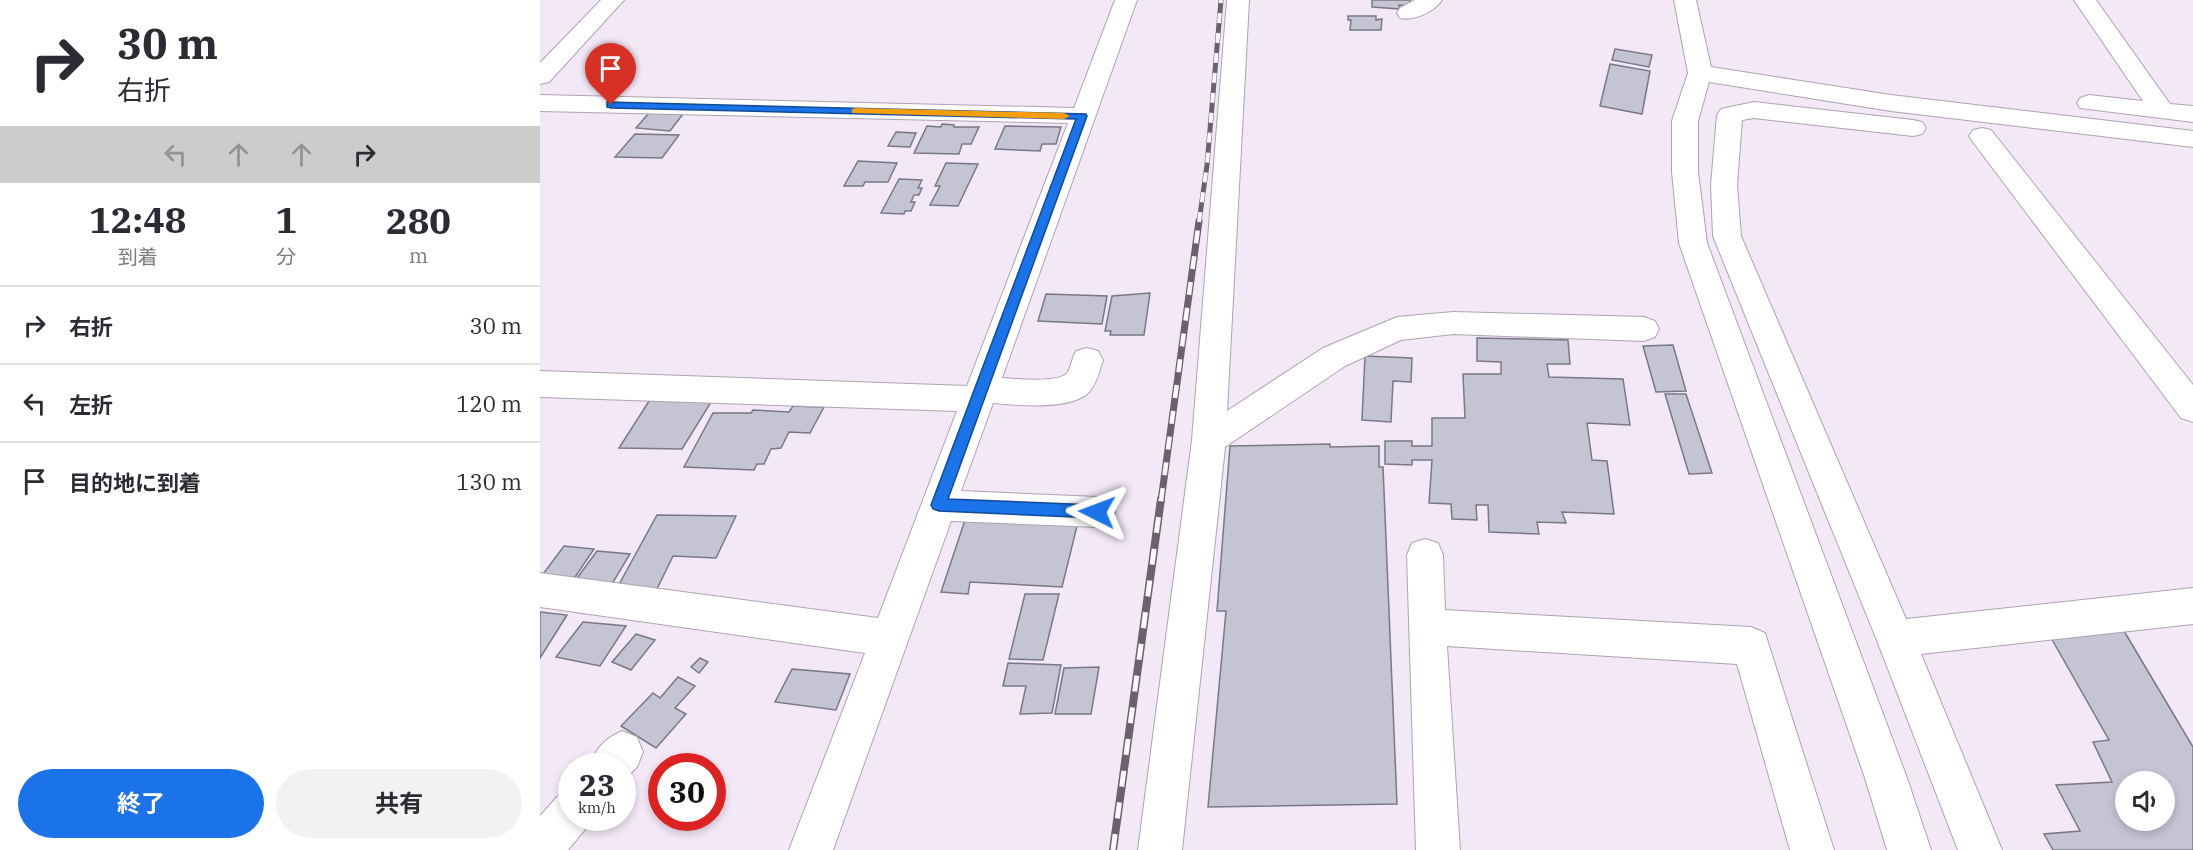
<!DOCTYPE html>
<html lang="ja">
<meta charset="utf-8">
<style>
body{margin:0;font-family:"IBM Plex Serif","Noto Sans JP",serif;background:#f2f2f3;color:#2b2b33;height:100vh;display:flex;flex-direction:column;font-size:22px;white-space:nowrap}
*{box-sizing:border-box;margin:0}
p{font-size:20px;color:#7c7c81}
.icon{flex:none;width:33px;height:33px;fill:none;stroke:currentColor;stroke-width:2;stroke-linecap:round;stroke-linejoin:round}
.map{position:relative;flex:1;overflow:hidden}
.side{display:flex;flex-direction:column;background:#fff;width:540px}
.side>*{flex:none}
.hud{background:#fff;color:#2b2b33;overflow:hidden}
.controls{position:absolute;left:1575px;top:771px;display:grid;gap:12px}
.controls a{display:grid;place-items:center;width:60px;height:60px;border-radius:50%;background:#fff;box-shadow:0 3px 9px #0003;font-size:30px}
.speed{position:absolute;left:18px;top:753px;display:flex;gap:12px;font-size:30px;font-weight:700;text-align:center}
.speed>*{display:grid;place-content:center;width:78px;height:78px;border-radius:50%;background:#fff;box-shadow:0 3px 9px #0003;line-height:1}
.speed small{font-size:15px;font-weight:400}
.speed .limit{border:9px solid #d22;background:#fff;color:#111}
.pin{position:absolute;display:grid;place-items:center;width:51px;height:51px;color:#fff;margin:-62px -26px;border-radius:50% 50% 50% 0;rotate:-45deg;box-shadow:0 0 6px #0007}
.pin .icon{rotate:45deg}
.me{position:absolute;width:66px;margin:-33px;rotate:273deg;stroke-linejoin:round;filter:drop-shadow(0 0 4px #0008)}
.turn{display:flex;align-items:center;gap:21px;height:126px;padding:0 18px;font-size:27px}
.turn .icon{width:78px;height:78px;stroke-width:2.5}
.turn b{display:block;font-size:42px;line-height:51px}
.lanes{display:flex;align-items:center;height:57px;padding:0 18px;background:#0003;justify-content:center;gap:30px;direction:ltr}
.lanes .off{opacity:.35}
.eta{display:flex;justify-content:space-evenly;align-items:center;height:102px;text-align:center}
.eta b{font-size:36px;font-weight:700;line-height:42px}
.cta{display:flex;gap:12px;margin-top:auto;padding:12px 18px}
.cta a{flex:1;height:69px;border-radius:36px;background:#1a73e8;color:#fff;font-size:24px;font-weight:700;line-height:69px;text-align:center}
.cta a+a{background:#f2f2f3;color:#2b2b33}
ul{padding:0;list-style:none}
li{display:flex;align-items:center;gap:18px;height:78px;padding:0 18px;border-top:2px solid #e1e1e2}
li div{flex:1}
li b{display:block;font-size:22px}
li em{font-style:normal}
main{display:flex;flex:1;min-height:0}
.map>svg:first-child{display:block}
</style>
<main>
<section class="side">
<div class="hud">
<div class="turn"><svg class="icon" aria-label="right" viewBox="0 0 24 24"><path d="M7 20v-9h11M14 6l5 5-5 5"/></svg><div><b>30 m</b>右折</div></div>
<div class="lanes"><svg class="icon off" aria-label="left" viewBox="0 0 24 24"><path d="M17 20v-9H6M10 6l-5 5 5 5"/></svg><svg class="icon off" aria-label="ahead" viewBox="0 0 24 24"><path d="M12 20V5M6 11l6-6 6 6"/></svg><svg class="icon off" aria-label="ahead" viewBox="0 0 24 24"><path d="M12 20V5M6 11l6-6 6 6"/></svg><svg class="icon" aria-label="right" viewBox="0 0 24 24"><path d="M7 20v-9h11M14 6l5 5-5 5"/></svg></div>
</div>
<div class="eta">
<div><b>12:48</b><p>到着</p></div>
<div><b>1</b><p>分</p></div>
<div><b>280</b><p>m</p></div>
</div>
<ul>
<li><svg class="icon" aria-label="right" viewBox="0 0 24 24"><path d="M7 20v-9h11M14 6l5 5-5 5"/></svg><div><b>右折</b></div><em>30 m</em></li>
<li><svg class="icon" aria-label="left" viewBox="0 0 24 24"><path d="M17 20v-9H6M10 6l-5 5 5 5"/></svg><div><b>左折</b></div><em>120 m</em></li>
<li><svg class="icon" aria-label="arrive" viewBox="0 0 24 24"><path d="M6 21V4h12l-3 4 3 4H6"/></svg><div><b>目的地に到着</b></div><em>130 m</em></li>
</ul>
<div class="cta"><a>終了</a><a>共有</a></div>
</section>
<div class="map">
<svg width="1653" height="850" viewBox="0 0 1653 850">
<rect width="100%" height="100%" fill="#f3e8f6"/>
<g fill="#c5c4d4" stroke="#7a7887" stroke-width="1.5" fill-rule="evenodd">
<polygon points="832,0 870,0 870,6 859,5 859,9 832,7"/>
<polygon points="808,16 836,16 836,20 842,19 841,30 810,30 811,20 808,20"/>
<polygon points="1075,49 1112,55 1109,67 1072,60"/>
<polygon points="1070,64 1110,71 1102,114 1060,106"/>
<polygon points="109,113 143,114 130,131 96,128"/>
<polygon points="402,124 414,125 414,127 439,127 431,144 422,144 419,154 374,153 387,126 401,127"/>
<polygon points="465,126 521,127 516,144 502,144 500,151 455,149"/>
<polygon points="356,132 376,133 370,147 348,146"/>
<polygon points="95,134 139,135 122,158 75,157"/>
<polygon points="318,161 357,163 348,182 325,182 323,186 304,186"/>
<polygon points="406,163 438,164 418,206 390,205 400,186 395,186"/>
<polygon points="359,179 382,180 378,188 382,188 379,195 374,195 371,202 375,202 371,211 365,211 364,214 341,213"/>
<polygon points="610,293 604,335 570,335 571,331 565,331 572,296"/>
<polygon points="506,294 567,296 562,324 498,321"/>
<polygon points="937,338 1028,340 1030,364 1007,364 1009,377 1083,379 1090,425 1047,423 1052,460 1067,461 1074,514 1022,512 1026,523 997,522 999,534 949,532 948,505 936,505 937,520 912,519 911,504 889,503 892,460 872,460 872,465 845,464 845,441 872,441 872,446 892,446 892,418 925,418 923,374 961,374 961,362 937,361"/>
<polygon points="1133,345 1146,391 1116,392 1103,346"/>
<polygon points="825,356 872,358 871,382 853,381 851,422 822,420"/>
<polygon points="1125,394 1146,394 1172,473 1149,474"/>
<polygon points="111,398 173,399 142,449 79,448"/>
<polygon points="253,406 284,407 270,433 249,432 241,448 231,449 224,464 217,464 214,470 144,467 173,413 211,413 213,410 249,412"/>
<polygon points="790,444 790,447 839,446 839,467 843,467 857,804 668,807 686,611 677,611 690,446"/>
<polygon points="117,515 196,516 176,558 133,556 116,591 76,590"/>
<polygon points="426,517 538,522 522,587 430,582 428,594 401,592"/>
<polygon points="24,546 54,549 31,583 0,578"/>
<polygon points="57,551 90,554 69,589 32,585"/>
<polygon points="485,594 519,594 503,660 469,659"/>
<polygon points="0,612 27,615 0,658"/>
<polygon points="43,622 86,626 60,666 16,657"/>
<path d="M1584,631L1653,747V850H1513L1504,834L1540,831L1516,785L1572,782L1553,742L1569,740L1510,636ZM1586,782H1624V820H1586Z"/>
<polygon points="96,634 115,640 91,670 72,662"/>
<polygon points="160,658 168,662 159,673 151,667"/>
<polygon points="468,663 521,665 512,713 480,714 486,686 463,686"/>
<polygon points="559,667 551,714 515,714 524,668"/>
<polygon points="252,669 310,674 296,710 235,702"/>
<polygon points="138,677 155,686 135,708 146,714 116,748 81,726 113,693 120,698"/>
</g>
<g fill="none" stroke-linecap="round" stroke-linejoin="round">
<defs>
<g id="street">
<polygon points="61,0 84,0 9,82 0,84 0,63"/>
<path d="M575,0H597L462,378C474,379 520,383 527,373C531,368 532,358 536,351L547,348L558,351L563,360C560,370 557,382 550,391C533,411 476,405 453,403L421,491L557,497L569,501L575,512L569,523L557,527L411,521L293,850H249L325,653L0,607V573L338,618L417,411L0,397V371L427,386L528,123L0,111V95L534,108Z"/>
<polygon points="687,0 709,0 687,411 783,348 857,317 913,312 1104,317 1115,321 1119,329 1115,337 1104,341 913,334 861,340 805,366 685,447 642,850 598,850 652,440"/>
<path d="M875,0H902C894,12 874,21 860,18L857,13L860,8Z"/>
<polygon points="1134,0 1156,0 1171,67 1351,95 1653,131 1653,147 1351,111 1169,82 1158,121 1158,172 1167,243 1367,778 1391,850 1347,850 1325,778 1139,243 1132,172 1132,121 1148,73"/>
<polygon points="1534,0 1556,0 1630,104 1653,106 1653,122 1540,108 1537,103 1540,98 1549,95 1603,101"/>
<polygon points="1214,102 1373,120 1382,122 1386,128 1382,134 1373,136 1214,118 1202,120 1197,185 1201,236 1366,619 1653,588 1653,624 1381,654 1462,850 1418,850 1336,638 1173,236 1171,185 1177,115 1181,109"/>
<polygon points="1442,128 1451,130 1653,385 1653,422 1641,418 1433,142 1429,136 1433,130"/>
<polygon points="885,539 898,543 903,555 905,610 1211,627 1225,633 1294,850 1250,850 1197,664 907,646 920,850 876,850 867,555 872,543"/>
<path d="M82,731L97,737L103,752L97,767L82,782V766H49C57,748 64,739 82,731Z"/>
<polygon points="32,791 32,818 51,818 47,827 28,850 0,850 0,816 17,797"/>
</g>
</defs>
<use href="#street" stroke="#aea3b1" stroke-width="2"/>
<use href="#street" fill="#fff" fill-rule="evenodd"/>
<defs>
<polyline id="rail-far2" points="659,222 667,165 681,0"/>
<polyline id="rail-far1" points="621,501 659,221"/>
<polyline id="rail" points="573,850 621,499"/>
</defs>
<use href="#rail-far2" stroke="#69626b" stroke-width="5"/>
<use href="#rail-far1" stroke="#69626b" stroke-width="7"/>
<use href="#rail" stroke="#69626b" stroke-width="8"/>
<use href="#rail-far2" stroke="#fdf8fe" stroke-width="4" stroke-dasharray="10" stroke-linecap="butt"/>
<use href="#rail-far1" stroke="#fdf8fe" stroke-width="4.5" stroke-dasharray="13" stroke-linecap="butt"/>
<use href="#rail" stroke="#fdf8fe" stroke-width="5" stroke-dasharray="16" stroke-linecap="butt"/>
</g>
<polygon fill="#1a73e8" stroke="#114b97" stroke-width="1.5" points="67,102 546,114 547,116 408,499 557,505 563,507 565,512 563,516 557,518 399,511 393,509 391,505 536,119 71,108 67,107"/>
<polygon fill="#f59e0b" points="316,108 524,113 530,116 524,119 312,113 312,109"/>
</svg>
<div class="controls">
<a><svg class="icon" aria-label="sound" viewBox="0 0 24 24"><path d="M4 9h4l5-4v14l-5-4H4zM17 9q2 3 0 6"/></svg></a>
</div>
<div class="speed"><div>23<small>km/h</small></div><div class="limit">30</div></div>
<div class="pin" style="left:71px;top:105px;background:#d93025"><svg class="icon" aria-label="arrive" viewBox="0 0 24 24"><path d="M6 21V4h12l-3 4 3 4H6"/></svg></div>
<svg class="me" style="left:557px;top:512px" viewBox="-20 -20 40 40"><path d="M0-17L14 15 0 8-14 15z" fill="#1a73e8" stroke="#fff" stroke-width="4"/></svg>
</div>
</main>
